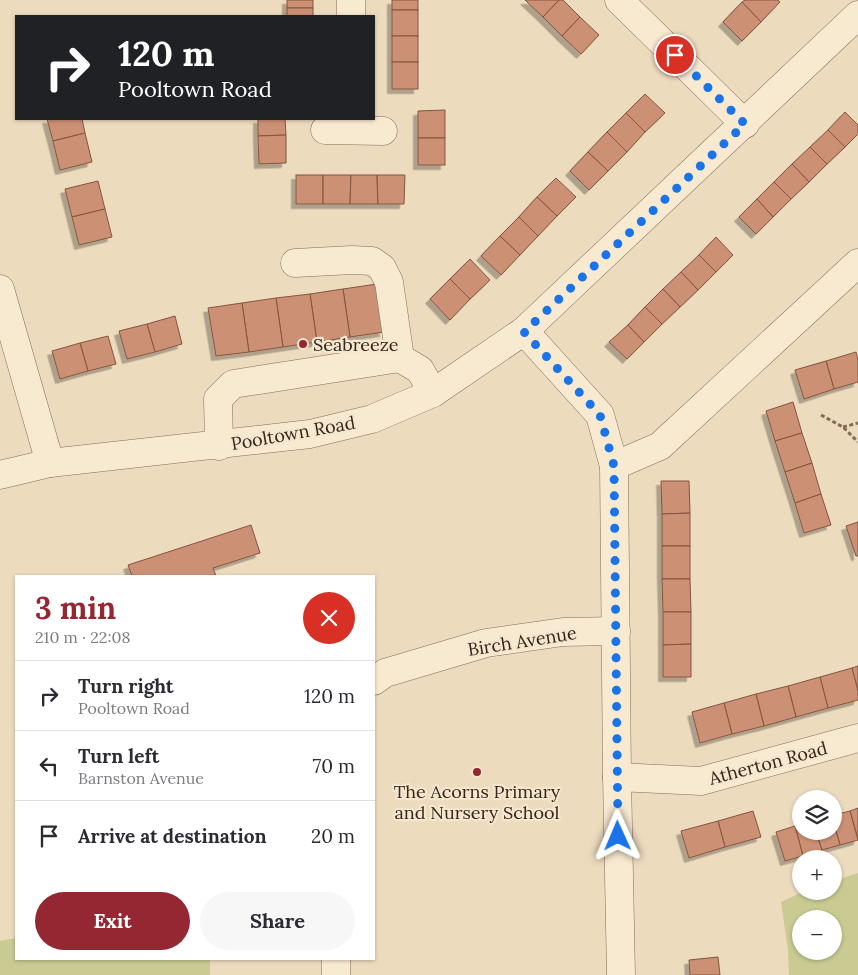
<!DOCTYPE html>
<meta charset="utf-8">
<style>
body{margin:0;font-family:Lora,serif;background:#f7f7f7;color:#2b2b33;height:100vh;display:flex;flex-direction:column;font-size:19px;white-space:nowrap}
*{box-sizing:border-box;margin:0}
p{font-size:16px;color:#7c7c81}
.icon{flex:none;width:28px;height:28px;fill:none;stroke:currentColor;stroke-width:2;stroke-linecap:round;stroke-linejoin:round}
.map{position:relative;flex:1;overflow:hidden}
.side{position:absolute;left:15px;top:575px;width:360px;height:385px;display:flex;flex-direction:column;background:#fff;border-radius:0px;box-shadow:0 1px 4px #0004}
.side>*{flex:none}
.guide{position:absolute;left:15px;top:15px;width:360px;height:105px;border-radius:0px;box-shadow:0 1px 4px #0004;background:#202124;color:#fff;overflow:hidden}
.buttons{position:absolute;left:792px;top:790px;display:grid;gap:10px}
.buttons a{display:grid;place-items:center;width:50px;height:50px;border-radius:50%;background:#fff;box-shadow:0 1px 4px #0004;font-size:25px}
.pin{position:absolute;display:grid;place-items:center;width:42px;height:42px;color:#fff;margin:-21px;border:2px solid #fff;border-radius:50%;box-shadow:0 1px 5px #0007}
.me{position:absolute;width:55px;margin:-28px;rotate:359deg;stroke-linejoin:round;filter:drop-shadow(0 0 4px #0008)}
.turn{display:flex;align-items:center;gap:18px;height:105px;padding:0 20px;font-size:22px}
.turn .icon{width:65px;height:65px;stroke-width:2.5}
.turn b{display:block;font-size:35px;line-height:42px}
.round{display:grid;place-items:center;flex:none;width:52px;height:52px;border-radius:26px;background:#f7f7f7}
.overview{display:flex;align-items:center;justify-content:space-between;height:85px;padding:0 20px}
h1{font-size:30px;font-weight:700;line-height:38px;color:#942731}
.button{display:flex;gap:10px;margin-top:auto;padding:10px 20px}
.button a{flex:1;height:58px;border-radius:30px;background:#942731;color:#fff;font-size:20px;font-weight:700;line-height:58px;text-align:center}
.button a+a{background:#f7f7f7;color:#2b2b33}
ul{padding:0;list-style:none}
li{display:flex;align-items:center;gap:15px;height:70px;padding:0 20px;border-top:1px solid #e1e1e2}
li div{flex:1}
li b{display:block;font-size:19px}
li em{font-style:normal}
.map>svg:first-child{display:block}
</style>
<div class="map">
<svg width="858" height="975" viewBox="0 0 858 975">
<defs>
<filter id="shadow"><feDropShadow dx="-4.5" dy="4.5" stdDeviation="0" flood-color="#0004"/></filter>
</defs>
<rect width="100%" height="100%" fill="#eddbbe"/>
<g fill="#c9cb92" fill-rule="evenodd">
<path d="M858,873V975H789L788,950L781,902L805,891H834V881ZM801,919H834V951H801Z"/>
<polygon points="16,938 16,959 210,959 210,975 0,975 0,941"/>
</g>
<g fill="#cc9174" stroke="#84543d" filter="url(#shadow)">
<rect x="287" y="0" width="26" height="8"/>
<rect x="392" y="0" width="26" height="10"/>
<polygon points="525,0 559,0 543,17"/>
<polygon points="559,0 563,0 580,17 562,36 543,17"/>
<polygon points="745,0 778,0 780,2 761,22 742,2"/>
<polygon points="742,2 761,22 742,41 723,22"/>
<rect x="287" y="8" width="26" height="8"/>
<rect x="392" y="10" width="26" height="26"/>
<polygon points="580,17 599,35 581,54 562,36"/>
<rect x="392" y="36" width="26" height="26"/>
<rect x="392" y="62" width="26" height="27"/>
<polygon points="645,94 665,113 645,132 626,113"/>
<polygon points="445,110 445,138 418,138 418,111"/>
<polygon points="845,112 858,125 858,134 845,147 828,130"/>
<polygon points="626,113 645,132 627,152 607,132"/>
<polygon points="47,119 82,119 85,133 53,141"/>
<polygon points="258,119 285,119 286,135 258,136"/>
<polygon points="828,130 845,147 827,164 810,147"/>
<polygon points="607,132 627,152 608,171 588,152"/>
<polygon points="85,133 92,162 60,170 53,141"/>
<polygon points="286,135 286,163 259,164 258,136"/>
<rect x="418" y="138" width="27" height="27"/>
<polygon points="810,147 827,164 809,182 792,164"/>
<polygon points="588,152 608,171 589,190 570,171"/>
<polygon points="792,164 809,182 791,199 774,182"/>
<rect x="296" y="175" width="27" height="29"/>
<polygon points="323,175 351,175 350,204 323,204"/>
<polygon points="351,175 377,175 378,204 350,204"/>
<polygon points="377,175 405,175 404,204 378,204"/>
<polygon points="556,178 576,197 557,216 537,197"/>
<polygon points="98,181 105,209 72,217 65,189"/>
<polygon points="774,182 791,199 773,217 757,199"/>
<polygon points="537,197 557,216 538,236 519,217"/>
<polygon points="757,199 773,217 756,234 739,217"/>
<polygon points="105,209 112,237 79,245 72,217"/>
<polygon points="519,217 538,236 520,255 500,236"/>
<polygon points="500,236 520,255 501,275 481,256"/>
<polygon points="716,237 733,255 716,272 699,255"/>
<polygon points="699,255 716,272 698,290 681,272"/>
<polygon points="470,259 490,280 470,299 450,279"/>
<polygon points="681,272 698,290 680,307 663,289"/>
<polygon points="450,279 470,299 450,320 430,299"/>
<polygon points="377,284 384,332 350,337 343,289"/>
<polygon points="343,289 350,337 317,342 310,294"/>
<polygon points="663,289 680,307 662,324 645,307"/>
<polygon points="310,294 317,342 283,347 276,298"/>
<polygon points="276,298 283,347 249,352 242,303"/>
<polygon points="242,303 249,352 216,356 208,308"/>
<polygon points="645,307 662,324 644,342 628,325"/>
<polygon points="175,316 182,344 155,352 147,324"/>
<polygon points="147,324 155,352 127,359 119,331"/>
<polygon points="628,325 644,342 627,359 609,342"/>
<polygon points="108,336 116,364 88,371 80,343"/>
<polygon points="80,343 88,371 60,379 52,351"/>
<polygon points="856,352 858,360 858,382 834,389 826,361"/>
<polygon points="826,361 834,389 804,399 795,370"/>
<polygon points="793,402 802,433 775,441 766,411"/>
<polygon points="802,433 812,463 785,472 775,441"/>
<polygon points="812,463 821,494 795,503 785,472"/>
<polygon points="661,481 689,481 690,513 662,514"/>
<polygon points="821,494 831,525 804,533 795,503"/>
<polygon points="690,513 690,546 662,546 662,514"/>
<polygon points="858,522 858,556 856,556 846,526"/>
<polygon points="251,525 260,553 213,568 216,576 132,576 128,565"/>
<rect x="662" y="546" width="28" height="33"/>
<polygon points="662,579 690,579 691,612 663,612"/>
<polygon points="663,612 691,612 691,644 663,645"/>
<polygon points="691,644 691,677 663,677 663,645"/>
<polygon points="858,666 858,691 852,668"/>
<polygon points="852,668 858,691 858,700 828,708 820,677"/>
<polygon points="820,677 828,708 796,717 788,686"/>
<polygon points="788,686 796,717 764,726 756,694"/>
<polygon points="756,694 764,726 732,734 724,703"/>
<polygon points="724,703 732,734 700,743 692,712"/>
<polygon points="858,808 858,839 850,811"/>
<polygon points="753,811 761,837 725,847 718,821"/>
<polygon points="850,811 858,840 840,845 834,824 834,815"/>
<polygon points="718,821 725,847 689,858 681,831"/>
<polygon points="801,824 801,831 816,831 822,850 803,856 795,826"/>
<polygon points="834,824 840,845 822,850 816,831 834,831"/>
<polygon points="795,826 803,856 785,861 776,832"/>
<polygon points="718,957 720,975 690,975 689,960"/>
</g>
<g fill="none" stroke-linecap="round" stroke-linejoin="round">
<defs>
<g id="minor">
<polyline points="351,0 351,16"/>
<polyline points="619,0 745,124"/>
<polyline points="325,130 383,131"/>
<polyline points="295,263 352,260 372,261 382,268 389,282 400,358"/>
<polyline points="0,289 50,463"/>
<polyline points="524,331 600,415 614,466 617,777 621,975"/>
<polyline points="219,446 218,399 233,384 400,358 420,370 433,393"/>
<polyline points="614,466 660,446 858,263"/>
<polyline points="0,475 50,463 310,434 372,419 433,393 524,331 858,15"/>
<polyline points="374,681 385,673 486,643 563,632 616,631"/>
<polyline points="617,777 701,781 858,738"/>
<polyline points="336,975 336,959"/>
</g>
</defs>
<use href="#minor" stroke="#856c57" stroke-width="29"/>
<g stroke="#856c57" stroke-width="3" stroke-dasharray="4 2.5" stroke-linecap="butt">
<polyline points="821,415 843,427 858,442"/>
<polyline points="843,427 858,423"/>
</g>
<use href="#minor" stroke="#f8e9d1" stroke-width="28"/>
</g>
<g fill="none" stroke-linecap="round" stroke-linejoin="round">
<polyline stroke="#1a73e8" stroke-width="9" stroke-dasharray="0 16.2" points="618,836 614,466 600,415 524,332 745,124 675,55"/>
</g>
<g fill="#942731" stroke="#f5e6cd" stroke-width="2">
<circle cx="303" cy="344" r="5"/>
<circle cx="477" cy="772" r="5"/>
</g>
<g text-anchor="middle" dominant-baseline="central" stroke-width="4.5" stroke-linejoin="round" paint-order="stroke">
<g font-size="18" fill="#35261c" stroke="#f5e6cd" text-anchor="start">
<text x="313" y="344">Seabreeze</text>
<text x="477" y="791" text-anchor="middle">The Acorns Primary<tspan x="477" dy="21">and Nursery School</tspan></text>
</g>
<g font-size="18" fill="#35261c" stroke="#f5e6cd">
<text transform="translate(293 433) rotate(-10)">Pooltown Road</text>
<text transform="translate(522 641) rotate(-9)">Birch Avenue</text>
<text transform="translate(768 763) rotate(-15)">Atherton Road</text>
</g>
</g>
</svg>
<div class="buttons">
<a><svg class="icon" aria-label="layers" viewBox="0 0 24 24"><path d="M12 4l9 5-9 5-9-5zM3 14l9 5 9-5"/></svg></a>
<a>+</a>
<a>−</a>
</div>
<div class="pin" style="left:675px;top:55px;background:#d93025"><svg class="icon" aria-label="arrive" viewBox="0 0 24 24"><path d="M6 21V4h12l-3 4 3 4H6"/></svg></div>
<svg class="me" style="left:618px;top:836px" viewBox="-20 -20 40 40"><path d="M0-17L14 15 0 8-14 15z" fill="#1a73e8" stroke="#fff" stroke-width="4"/></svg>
<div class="guide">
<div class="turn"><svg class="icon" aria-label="right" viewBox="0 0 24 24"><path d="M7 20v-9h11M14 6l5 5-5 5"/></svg><div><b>120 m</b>Pooltown Road</div></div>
</div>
<section class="side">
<div class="overview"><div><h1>3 min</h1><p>210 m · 22:08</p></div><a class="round" style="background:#d93025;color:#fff"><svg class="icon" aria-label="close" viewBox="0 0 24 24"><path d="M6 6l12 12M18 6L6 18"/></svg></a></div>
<ul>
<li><svg class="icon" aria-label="right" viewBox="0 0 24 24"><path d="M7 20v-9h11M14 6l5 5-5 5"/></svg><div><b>Turn right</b><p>Pooltown Road</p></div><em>120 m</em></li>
<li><svg class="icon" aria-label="left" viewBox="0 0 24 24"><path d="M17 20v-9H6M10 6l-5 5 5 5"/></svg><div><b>Turn left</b><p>Barnston Avenue</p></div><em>70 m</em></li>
<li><svg class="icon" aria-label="arrive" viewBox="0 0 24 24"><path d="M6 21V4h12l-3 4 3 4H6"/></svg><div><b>Arrive at destination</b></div><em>20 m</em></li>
</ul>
<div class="button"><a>Exit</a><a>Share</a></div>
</section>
</div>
